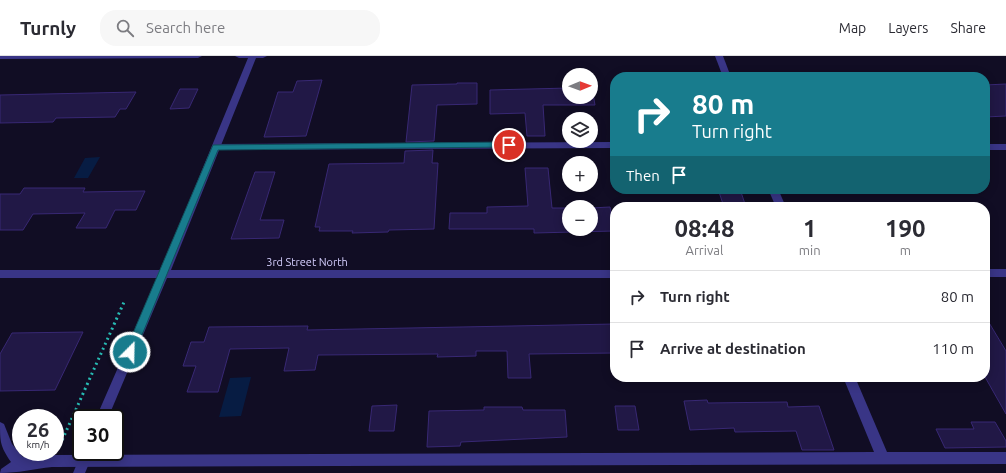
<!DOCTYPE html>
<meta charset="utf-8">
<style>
body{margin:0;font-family:Ubuntu,sans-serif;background:#f7f7f7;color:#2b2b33;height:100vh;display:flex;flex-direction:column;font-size:15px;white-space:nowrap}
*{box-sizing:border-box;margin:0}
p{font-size:13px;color:#7c7c81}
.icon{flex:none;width:22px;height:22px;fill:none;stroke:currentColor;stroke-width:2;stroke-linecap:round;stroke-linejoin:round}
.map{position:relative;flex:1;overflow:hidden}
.drawer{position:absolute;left:610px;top:146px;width:380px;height:180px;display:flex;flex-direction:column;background:#fff;border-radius:16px;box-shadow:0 2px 10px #0003}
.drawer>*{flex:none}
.banner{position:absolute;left:610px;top:16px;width:380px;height:122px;border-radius:16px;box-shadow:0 2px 10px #0003;background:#187c8d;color:#fff;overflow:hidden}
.needle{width:26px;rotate:89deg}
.buttons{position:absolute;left:562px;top:12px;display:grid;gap:8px}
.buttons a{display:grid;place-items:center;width:36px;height:36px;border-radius:50%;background:#fff;box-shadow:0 2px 10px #0003;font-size:20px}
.speed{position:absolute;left:12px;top:353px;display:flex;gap:8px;font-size:20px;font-weight:700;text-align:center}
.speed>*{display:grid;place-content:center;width:52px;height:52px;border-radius:50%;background:#fff;box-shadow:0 2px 10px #0003;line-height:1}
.speed small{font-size:10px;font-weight:400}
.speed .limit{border:2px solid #111;border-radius:6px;background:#fff;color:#111}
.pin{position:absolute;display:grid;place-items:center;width:34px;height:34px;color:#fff;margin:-17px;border:2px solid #fff;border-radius:50%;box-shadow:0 1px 4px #0007}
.me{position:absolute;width:44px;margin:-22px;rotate:23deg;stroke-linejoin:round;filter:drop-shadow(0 0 3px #0008)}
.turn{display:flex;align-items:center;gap:14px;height:84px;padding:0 16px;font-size:18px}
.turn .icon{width:52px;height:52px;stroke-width:2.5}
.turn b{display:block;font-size:28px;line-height:34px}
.then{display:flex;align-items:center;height:38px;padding:0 16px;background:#0003;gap:8px;font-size:15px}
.eta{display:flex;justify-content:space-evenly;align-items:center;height:68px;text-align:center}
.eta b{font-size:24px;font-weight:700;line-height:28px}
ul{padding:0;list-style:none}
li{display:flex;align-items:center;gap:12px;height:52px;padding:0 16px;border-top:1px solid #e1e1e2}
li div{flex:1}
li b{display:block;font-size:15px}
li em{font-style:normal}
header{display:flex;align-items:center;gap:24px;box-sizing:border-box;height:56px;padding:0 20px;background:#fff;border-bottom:1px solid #e1e1e2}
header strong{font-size:19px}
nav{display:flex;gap:22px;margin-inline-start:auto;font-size:14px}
.search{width:280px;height:36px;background:#f7f7f7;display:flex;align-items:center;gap:10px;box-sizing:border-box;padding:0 14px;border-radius:16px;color:#7c7c81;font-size:15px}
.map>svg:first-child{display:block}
</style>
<header>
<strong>Turnly</strong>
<div class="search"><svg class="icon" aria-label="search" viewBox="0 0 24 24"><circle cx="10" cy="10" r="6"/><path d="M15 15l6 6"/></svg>Search here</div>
<nav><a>Map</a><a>Layers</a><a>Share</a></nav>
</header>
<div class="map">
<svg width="1006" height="417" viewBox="0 0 1006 417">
<rect width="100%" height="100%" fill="#110d24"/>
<g fill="#071c43">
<polygon points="100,101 88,122 74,122 85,102"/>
<polygon points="251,321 241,360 219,361 230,322"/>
</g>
<g fill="#211846" stroke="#382874">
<polygon points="322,24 306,80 264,81 278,36 293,36 297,25"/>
<polygon points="457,27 477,27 477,48 437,49 434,85 406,86 412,29 457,28"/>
<polygon points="1006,28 1006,60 985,61 985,29"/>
<polygon points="569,32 569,41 591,41 592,32 595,49 543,49 545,80 527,80 525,57 490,58 490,34"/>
<polygon points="180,33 198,33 189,52 170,53"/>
<polygon points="136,36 126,53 120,53 115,61 56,62 53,66 0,67 0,39"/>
<polygon points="433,94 432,107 438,107 434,173 389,174 388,176 352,177 353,175 319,175 320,171 315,171 329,108 404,107 405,95"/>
<polygon points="525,112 548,112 552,152 569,152 569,173 591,173 591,152 610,151 614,175 534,177 534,173 449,173 450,157 487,157 487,151 528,150"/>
<polygon points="255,116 275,116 260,164 284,164 279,182 231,183"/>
<polygon points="24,132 85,132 83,136 145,135 136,154 115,154 106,172 76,172 85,157 33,158 23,174 0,174 0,138 20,138"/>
<polygon points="718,133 740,133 746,151 724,151"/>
<polygon points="985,260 1006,295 1006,358 985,321"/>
<polygon points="615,268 615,297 529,298 531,322 508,322 507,295 476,295 476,300 437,301 438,298 318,299 315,314 284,315 289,292 230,293 218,336 187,336 196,310 183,310 191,286 204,286 209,271 308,270 307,274"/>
<polygon points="83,276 55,334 0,335 0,298 12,277"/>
<polygon points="707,344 708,347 787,346 788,351 819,350 834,394 802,394 796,375 735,376 734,372 690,374 684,345"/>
<polygon points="397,349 394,375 369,375 372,350"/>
<polygon points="615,350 635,350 639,374 618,374"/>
<polygon points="484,351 522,351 523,354 565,354 567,381 461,386 460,390 427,391 429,355 484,354"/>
<polygon points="971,366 995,366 1006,385 1006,391 945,392 936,373 974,373"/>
</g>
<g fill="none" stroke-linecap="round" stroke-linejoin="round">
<polyline stroke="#27bcb4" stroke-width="3" stroke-dasharray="2 3.5" stroke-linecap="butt" points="60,389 125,244"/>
<g fill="#393586" fill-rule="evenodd">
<polygon points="615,86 615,92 216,94 212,91 216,88"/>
<rect x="985" y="88" width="21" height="6"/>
<path d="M843,321H855L887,396H1006V408L52,411C34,413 18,417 0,417L1,413L11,406C0,390 0,386 0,366L4,368L12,388L23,401L52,399L874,396Z"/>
</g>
<g fill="#393586" fill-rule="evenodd">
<polygon points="0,0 202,0 198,2 0,3"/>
<polygon points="235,0 267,0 263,2 256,2 171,214 615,214 615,222 167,222 108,362 96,362 157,222 0,222 0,214 161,214 248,2 239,2"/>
<polygon points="715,0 723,0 731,21 723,21"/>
<polygon points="768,133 778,133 786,151 776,151"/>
<rect x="985" y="213" width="21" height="8"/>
<polygon points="82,396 94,396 85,417 73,417"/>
</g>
</g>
<polygon fill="#187c8d" stroke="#10515c" points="509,86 513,89 509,91 218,94 135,296 134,300 130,301 127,300 125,296 213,89"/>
<g text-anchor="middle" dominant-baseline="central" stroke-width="3" stroke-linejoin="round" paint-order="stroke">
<g font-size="11" fill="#d6d0ff" stroke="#110d24">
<text x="307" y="206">3rd Street North</text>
</g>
</g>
</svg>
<div class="buttons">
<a><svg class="needle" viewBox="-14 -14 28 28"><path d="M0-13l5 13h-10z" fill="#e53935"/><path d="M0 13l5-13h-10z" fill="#7c7c81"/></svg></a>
<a><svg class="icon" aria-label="layers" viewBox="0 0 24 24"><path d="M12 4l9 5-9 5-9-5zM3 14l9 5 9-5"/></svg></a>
<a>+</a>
<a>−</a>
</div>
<div class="speed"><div>26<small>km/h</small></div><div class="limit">30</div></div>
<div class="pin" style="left:509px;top:89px;background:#d93025"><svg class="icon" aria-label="arrive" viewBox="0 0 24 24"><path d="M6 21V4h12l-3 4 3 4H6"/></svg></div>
<svg class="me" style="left:130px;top:296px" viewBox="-20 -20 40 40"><circle r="17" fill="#187c8d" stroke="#fff" stroke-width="3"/><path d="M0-11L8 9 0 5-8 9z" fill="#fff"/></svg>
<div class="banner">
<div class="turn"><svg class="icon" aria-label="right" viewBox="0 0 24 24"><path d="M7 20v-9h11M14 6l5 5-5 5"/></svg><div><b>80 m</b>Turn right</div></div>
<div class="then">Then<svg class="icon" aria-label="arrive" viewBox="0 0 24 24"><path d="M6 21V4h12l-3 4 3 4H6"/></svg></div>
</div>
<section class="drawer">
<div class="eta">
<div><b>08:48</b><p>Arrival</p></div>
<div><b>1</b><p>min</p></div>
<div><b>190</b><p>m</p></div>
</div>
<ul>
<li><svg class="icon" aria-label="right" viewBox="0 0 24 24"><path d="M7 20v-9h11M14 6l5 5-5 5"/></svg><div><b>Turn right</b></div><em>80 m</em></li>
<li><svg class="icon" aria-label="arrive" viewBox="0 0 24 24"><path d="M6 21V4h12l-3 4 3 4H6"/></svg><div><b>Arrive at destination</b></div><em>110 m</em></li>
</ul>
</section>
</div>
